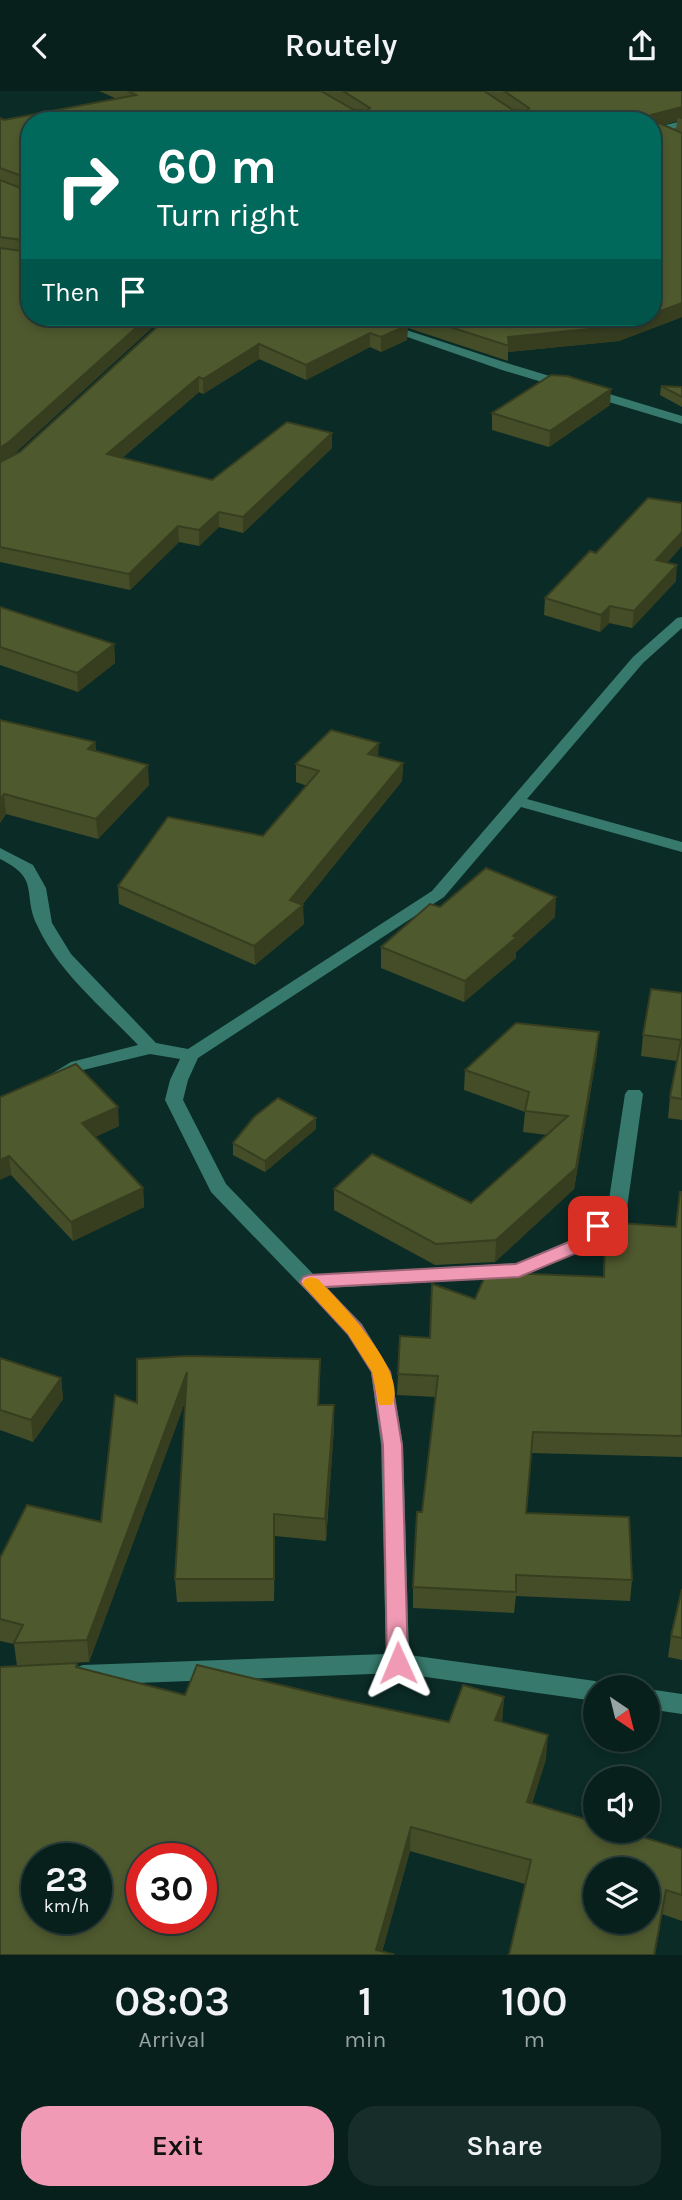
<!DOCTYPE html>
<style>
body{margin:0;font-family:Karla,sans-serif;background:#162d29;color:#f1f3f6;height:100vh;display:flex;flex-direction:column;font-size:26px;white-space:nowrap}
*{box-sizing:border-box;margin:0}
p{font-size:23px;color:#98a3a3}
.icon{flex:none;width:38px;height:38px;fill:none;stroke:currentColor;stroke-width:2;stroke-linecap:round;stroke-linejoin:round}
.map{position:relative;height:1864px;overflow:hidden}
.sheet{display:flex;flex-direction:column;background:#08201c;flex:1}
.sheet>*{flex:none}
.top-card{position:absolute;left:21px;top:21px;width:640px;height:214px;border-radius:28px;box-shadow:0 4px 10px #0003,0 0 0 2px #293e3b;background:#00695c;color:#fff;overflow:hidden}
.needle{width:46px;rotate:145deg}
.controls{position:absolute;left:583px;top:1584px;display:grid;gap:14px}
.controls a{display:grid;place-items:center;width:77px;height:77px;border-radius:50%;background:#08201c;box-shadow:0 4px 10px #0003,0 0 0 2px #293e3b;font-size:35px}
.speed{position:absolute;left:21px;top:1752px;display:flex;gap:14px;font-size:35px;font-weight:700;text-align:center}
.speed>*{display:grid;place-content:center;width:91px;height:91px;border-radius:50%;background:#08201c;box-shadow:0 4px 10px #0003,0 0 0 2px #293e3b;line-height:1}
.speed small{font-size:18px;font-weight:400}
.speed .limit{border:10px solid #d22;background:#fff;color:#111}
.pin{position:absolute;display:grid;place-items:center;width:60px;height:60px;color:#fff;margin:-30px;border-radius:14px;box-shadow:0 4px 10px #0006}
.me{position:absolute;width:77px;margin:-38px;rotate:359deg;stroke-linejoin:round;filter:drop-shadow(0 0 5px #0008)}
.turn{display:flex;align-items:center;gap:24px;height:147px;padding:0 21px;font-size:32px}
.turn .icon{width:91px;height:91px;stroke-width:2.5}
.turn b{display:block;font-size:49px;line-height:60px}
.then{display:flex;align-items:center;height:66px;padding:0 21px;background:#0003;gap:14px;font-size:26px}
.eta{display:flex;justify-content:space-evenly;align-items:center;height:119px;text-align:center}
.eta b{font-size:42px;font-weight:600;line-height:49px}
.primary-button{display:flex;gap:14px;margin-top:auto;padding:14px 21px}
.primary-button a{flex:1;height:80px;border-radius:28px;background:#f09ab5;color:#111;font-size:28px;font-weight:600;line-height:80px;text-align:center}
.primary-button a+a{background:#162d29;color:#f1f3f6}
header{display:flex;justify-content:space-between;align-items:center;height:91px;padding:0 21px;background:#08201c;font-size:32px;font-weight:600}
.map>svg:first-child{display:block}
</style>
<header><svg class="icon" aria-label="back" viewBox="0 0 24 24"><path d="M15 5l-7 7 7 7"/></svg>Routely<svg class="icon" aria-label="share" viewBox="0 0 24 24"><path d="M12 15V3M7 8l5-5 5 5M5 13v7h14v-7"/></svg></header>
<div class="map">
<svg width="682" height="1864" viewBox="0 0 682 1864">
<rect width="100%" height="100%" fill="#0b2b26"/>
<g fill="none" stroke-linecap="round" stroke-linejoin="round">
<g fill="#377a6d" fill-rule="evenodd">
<polygon points="682,30 682,36 653,43 653,37"/>
<polygon points="350,226 367,226 510,273 682,325 682,333 502,279"/>
<path d="M682,526V537L643,572L527,708L682,751V761L521,716L444,806L198,967L188,989L183,1009L226,1093L314,1184L517,1172L573,1148L608,1115L625,1003L628,999H640L643,1003L627,1117L587,1158L519,1186L327,1197L362,1233L391,1281L403,1354L409,1564L595,1590L605,1596H595V1610L398,1582L83,1594L75,1591L71,1584L75,1577L83,1574L386,1563L381,1354L371,1281L348,1243L211,1101L165,1009L170,989L180,968L150,963L83,979L57,991L48,985L71,971L138,954C103,917 58,881 37,834C22,802 41,788 0,768V757L33,774L46,797L52,832L71,863L156,952L188,958L432,800L633,566L677,527Z"/>
<polygon points="648,1598 682,1603 682,1623 648,1618"/>
</g>
</g>
<g fill="#444d28" fill-rule="evenodd">
<path d="M99,0H682V226L619,250L508,261V270L408,237L407,249L381,261L370,256L306,289L259,268L203,303L199,301L122,367L212,389L332,342V357L243,442L219,436L199,455L179,451L130,499L0,471V27L4,29L117,8ZM30,30L653,226H168L20,361L13,365L30,226ZM677,30L676,39L663,34Z"/>
<polygon points="661,295 682,296 682,316 660,304"/>
<polygon points="610,314 549,356 492,339 492,322"/>
<polygon points="596,462 668,472 676,490 632,537 609,532 600,541 544,524 545,507"/>
<polygon points="0,516 114,553 115,572 78,601 0,574"/>
<polygon points="0,629 95,651 96,661 149,694 98,748 6,723 0,732"/>
<polygon points="378,665 403,672 402,690 302,814 304,833 255,874 119,813 118,795 263,745 307,695 296,691 296,673"/>
<polygon points="440,816 555,826 516,861 516,867 464,911 381,877 381,856"/>
<polygon points="682,902 682,1029 668,1027 670,1006 677,970 641,965 643,944"/>
<polygon points="597,962 574,1098 495,1171 435,1174 334,1119 334,1098 471,1112 547,1044 523,1041 525,1021 464,999 465,979"/>
<polygon points="0,1006 119,1035 95,1046 143,1097 144,1116 73,1150 11,1084"/>
<polygon points="316,1038 265,1081 233,1064 233,1052"/>
<polygon points="682,1101 682,1366 531,1362 526,1422 632,1489 630,1510 516,1505 514,1522 413,1517 413,1496 436,1306 397,1304 398,1283 430,1247 475,1208 603,1186 606,1131 676,1136"/>
<polygon points="0,1267 61,1287 63,1308 33,1351 0,1339"/>
<polygon points="320,1268 319,1314 334,1314 334,1336 326,1450 275,1445 274,1510 177,1511 175,1488 185,1311 89,1571 17,1575 14,1553 0,1550 0,1467 101,1431 137,1312"/>
<polygon points="682,1498 682,1569 668,1566 671,1545"/>
<polygon points="77,1572 78,1576 185,1604 335,1607 449,1631 504,1606 502,1631 546,1668 532,1712 682,1758 682,1830 662,1823 655,1864 509,1864 525,1793 410,1760 382,1861 0,1864"/>
</g>
<g fill="#373e20">
<polygon points="682,16 682,28 677,27 677,30 653,36 653,30 651,30 651,24"/>
<polygon points="682,212 682,226 619,250 508,261 508,246 645,226 653,226 653,223"/>
<polygon points="148,226 164,226 10,367 0,373 0,357"/>
<polygon points="408,234 407,249 381,261 381,246"/>
<polygon points="370,242 370,256 306,289 306,274"/>
<polygon points="259,253 259,268 203,303 203,288"/>
<polygon points="199,286 199,301 108,379 107,363"/>
<polygon points="611,298 610,314 549,356 550,340"/>
<polygon points="332,342 332,357 243,442 243,426"/>
<polygon points="219,421 219,436 199,455 199,439"/>
<polygon points="178,435 179,451 130,499 129,483"/>
<polygon points="682,441 682,455 655,486 656,469"/>
<polygon points="677,474 676,490 632,537 634,520"/>
<polygon points="610,515 609,532 600,541 601,524"/>
<polygon points="114,553 115,572 78,601 77,582"/>
<polygon points="95,651 97,670 88,658"/>
<polygon points="379,652 378,671 368,663"/>
<polygon points="403,672 402,690 297,820 303,814 304,833 255,874 254,855 290,809"/>
<polygon points="148,674 149,694 98,748 96,728"/>
<polygon points="4,703 6,723 0,732 0,709"/>
<polygon points="556,806 555,826 516,861 516,867 464,911 465,890"/>
<polygon points="599,941 597,962 574,1098 495,1171 496,1149 576,1077"/>
<polygon points="118,1016 119,1035 84,1051 82,1032"/>
<polygon points="316,1027 316,1038 265,1081 265,1070"/>
<polygon points="9,1065 11,1084 0,1089 0,1069"/>
<polygon points="143,1097 144,1116 73,1150 71,1131"/>
<polygon points="187,1281 188,1303 89,1571 87,1549"/>
<polygon points="61,1287 63,1308 33,1351 31,1329"/>
<polygon points="334,1314 334,1336 326,1450 325,1428"/>
<polygon points="504,1606 502,1631 495,1629"/>
<polygon points="548,1644 546,1668 525,1736 527,1711"/>
<polygon points="411,1736 410,1760 381,1864 376,1859"/>
</g>
<g fill="#4f592e" stroke="#373e20" stroke-width="2" fill-rule="evenodd">
<polygon points="128,0 321,0 354,19 367,20 370,17 343,0 484,0 513,19 527,20 529,17 504,0 682,0 682,16 651,24 652,30 30,30 30,88 0,77 0,27 4,29 136,4"/>
<polygon points="653,32 659,32 682,42 682,212 653,223"/>
<polygon points="0,89 28,100 30,99 30,150 0,146"/>
<polygon points="0,157 29,161 30,157 30,226 148,226 9,351 0,357"/>
<polygon points="168,226 383,226 408,234 381,246 370,242 306,274 259,253 203,288 199,286 107,363 212,389 287,331 332,342 243,426 219,421 199,439 178,435 129,483 0,456 0,371 20,361"/>
<polygon points="419,226 645,226 620,235 508,246 509,255"/>
<polygon points="551,284 567,285 611,298 550,340 492,322"/>
<polygon points="661,295 682,296 682,306"/>
<polygon points="648,407 682,412 682,441 656,469 677,474 634,520 610,515 601,524 545,507 590,460 596,462"/>
<polygon points="0,516 114,553 77,582 0,556"/>
<polygon points="0,629 95,651 88,658 148,674 96,728 4,703 0,709"/>
<polygon points="331,639 379,652 368,663 403,672 290,809 303,814 254,855 118,795 168,726 263,745 319,680 296,673"/>
<polygon points="486,777 556,806 513,845 517,846 465,890 381,856 430,813 440,816"/>
<polygon points="651,898 682,902 682,1008 670,1006 681,949 643,944"/>
<polygon points="516,932 599,941 576,1077 496,1149 436,1153 334,1098 372,1063 471,1112 568,1025 525,1020 529,1001 465,979"/>
<polygon points="76,973 118,1016 82,1032 143,1097 71,1131 9,1065 0,1069 0,1006"/>
<polygon points="278,1007 316,1027 265,1070 233,1052 254,1026"/>
<polygon points="680,1101 682,1101 682,1345 533,1341 526,1422 629,1426 632,1489 516,1484 516,1501 413,1496 417,1421 422,1421 438,1285 398,1283 400,1245 430,1247 432,1193 475,1208 487,1181 604,1186 606,1131 676,1136"/>
<polygon points="188,1265 320,1268 318,1314 334,1314 325,1428 274,1423 274,1488 175,1488 187,1281 87,1549 14,1552 23,1534 0,1528 0,1467 27,1414 101,1431 115,1304 137,1312 137,1268"/>
<polygon points="0,1267 61,1287 31,1329 0,1319"/>
<polygon points="682,1498 682,1547 671,1545"/>
<path d="M77,1572L76,1576L185,1604L197,1574L335,1607L449,1631L463,1594L504,1606L495,1629L548,1644L527,1711L595,1731V1740H622L682,1758V1804L666,1799L654,1864H509L531,1769L411,1736L376,1859L393,1863L392,1864H0V1576ZM37,1768H96V1827H37ZM142,1768H201V1827H142ZM595,1778H648V1830H595Z"/>
</g>
<polygon fill="#f09ab5" stroke="#9c6476" stroke-width="2" points="598,1129 607,1135 586,1158 519,1186 325,1196 361,1234 390,1281 402,1354 408,1572 405,1578 398,1581 390,1578 387,1572 383,1354 372,1281 348,1243 300,1191 303,1186 309,1184 516,1173 574,1149 592,1131"/>
<path fill="#f59e0b" d="M311,1186L318,1188C339,1210 410,1282 392,1314H379L372,1281L348,1243L302,1193L305,1188Z"/>
</svg>
<div class="controls">
<a><svg class="needle" viewBox="-14 -14 28 28"><path d="M0-13l5 13h-10z" fill="#e53935"/><path d="M0 13l5-13h-10z" fill="#98a3a3"/></svg></a>
<a><svg class="icon" aria-label="sound" viewBox="0 0 24 24"><path d="M4 9h4l5-4v14l-5-4H4zM17 9q2 3 0 6"/></svg></a>
<a><svg class="icon" aria-label="layers" viewBox="0 0 24 24"><path d="M12 4l9 5-9 5-9-5zM3 14l9 5 9-5"/></svg></a>
</div>
<div class="speed"><div>23<small>km/h</small></div><div class="limit">30</div></div>
<div class="pin" style="left:598px;top:1135px;background:#d93025"><svg class="icon" aria-label="arrive" viewBox="0 0 24 24"><path d="M6 21V4h12l-3 4 3 4H6"/></svg></div>
<svg class="me" style="left:398px;top:1572px" viewBox="-20 -20 40 40"><path d="M0-17L14 15 0 8-14 15z" fill="#f09ab5" stroke="#fff" stroke-width="4"/></svg>
<div class="top-card">
<div class="turn"><svg class="icon" aria-label="right" viewBox="0 0 24 24"><path d="M7 20v-9h11M14 6l5 5-5 5"/></svg><div><b>60 m</b>Turn right</div></div>
<div class="then">Then<svg class="icon" aria-label="arrive" viewBox="0 0 24 24"><path d="M6 21V4h12l-3 4 3 4H6"/></svg></div>
</div>
</div>
<section class="sheet">
<div class="eta">
<div><b>08:03</b><p>Arrival</p></div>
<div><b>1</b><p>min</p></div>
<div><b>100</b><p>m</p></div>
</div>
<div class="primary-button"><a>Exit</a><a>Share</a></div>
</section>
